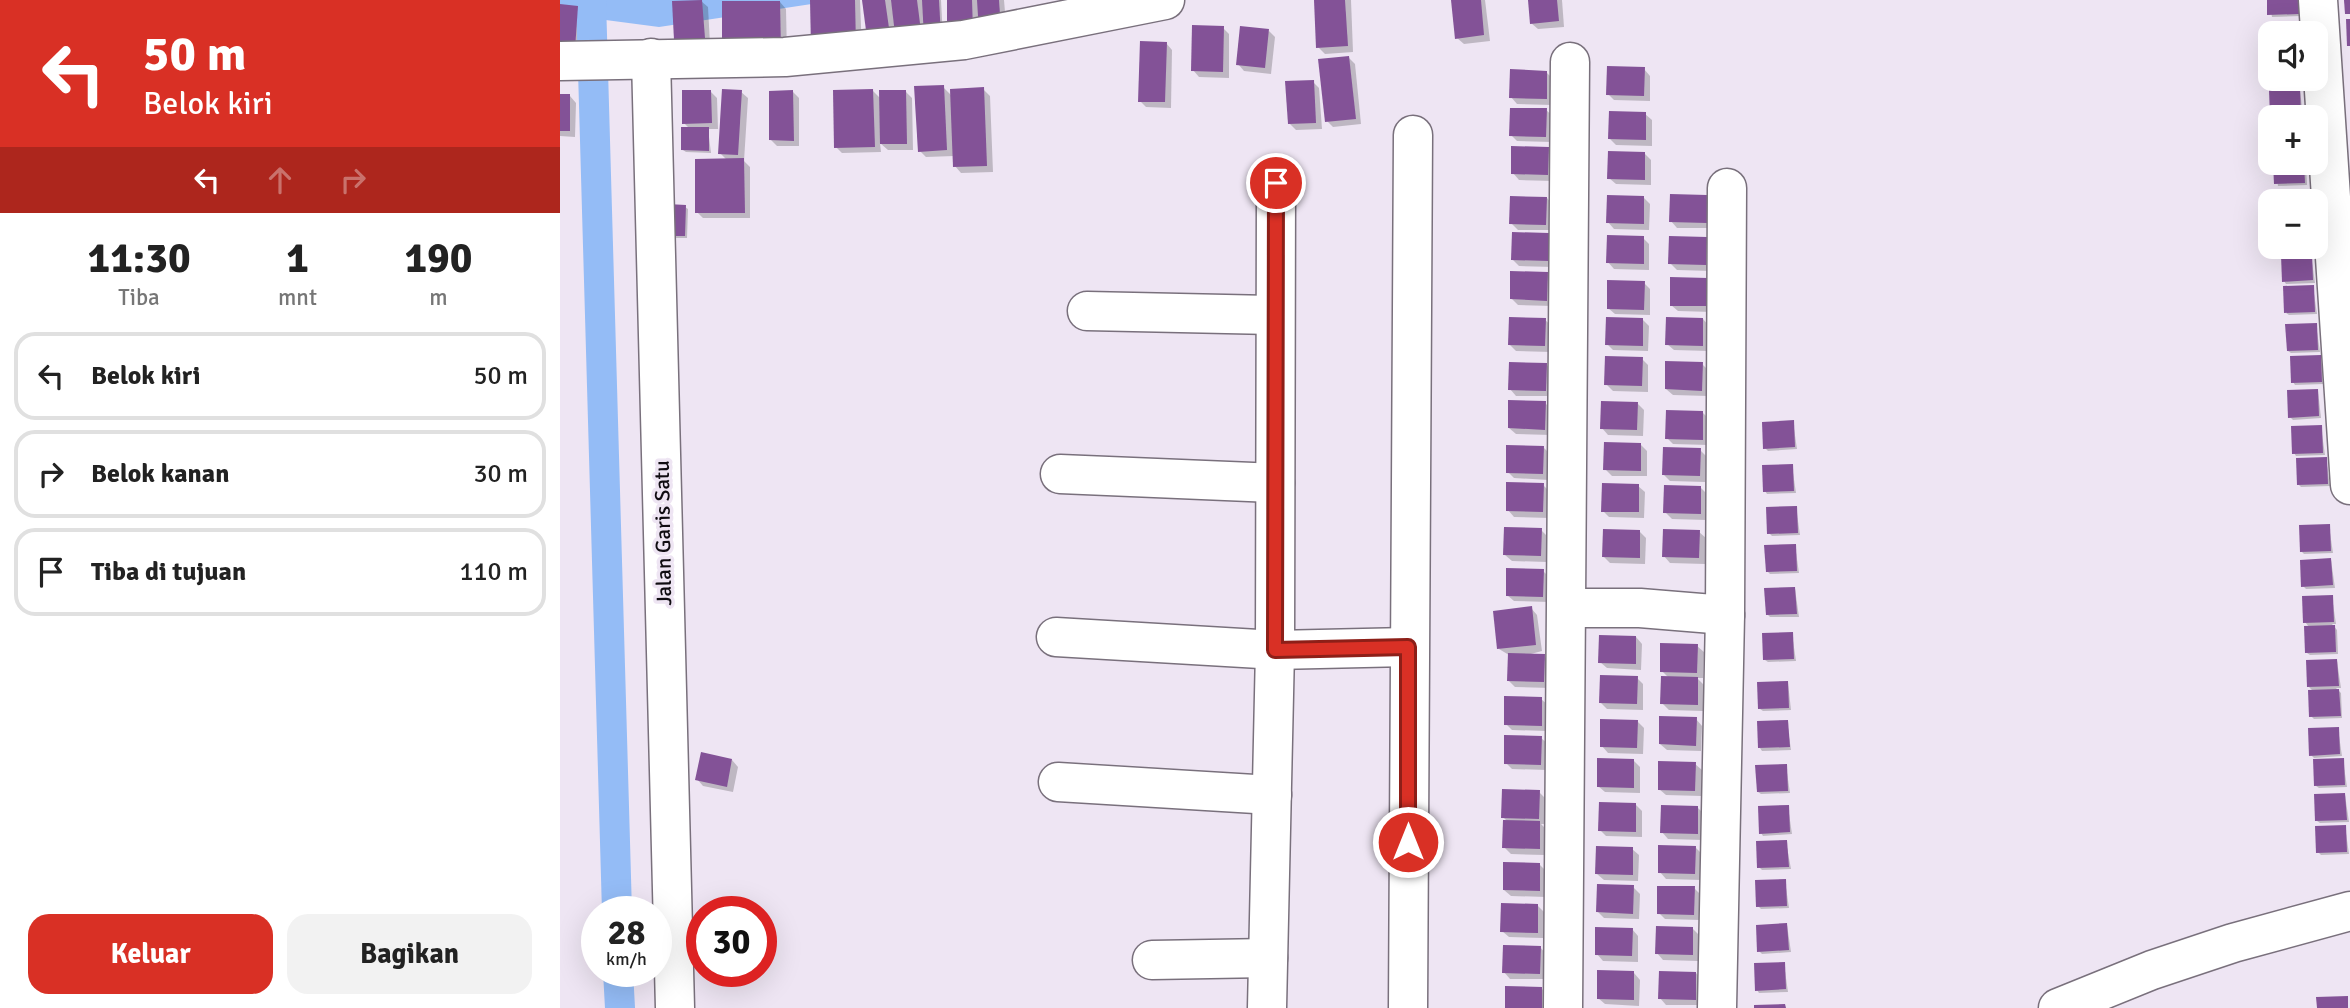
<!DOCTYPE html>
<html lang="id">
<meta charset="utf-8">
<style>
body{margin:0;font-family:Signika,sans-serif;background:#f2f2f2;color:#222;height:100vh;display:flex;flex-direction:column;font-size:26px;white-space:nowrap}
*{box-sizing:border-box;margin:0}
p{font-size:23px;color:#767676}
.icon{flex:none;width:38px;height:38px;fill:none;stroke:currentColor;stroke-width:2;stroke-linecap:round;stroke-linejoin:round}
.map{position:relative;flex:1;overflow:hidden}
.side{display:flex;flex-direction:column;background:#fff;width:560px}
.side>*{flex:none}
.hud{background:#d93025;color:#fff;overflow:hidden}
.buttons{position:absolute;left:1698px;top:21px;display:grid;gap:14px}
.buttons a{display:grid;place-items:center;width:70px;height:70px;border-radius:14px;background:#fff;box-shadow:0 7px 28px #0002;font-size:35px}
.speed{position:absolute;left:21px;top:896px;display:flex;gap:14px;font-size:35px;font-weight:700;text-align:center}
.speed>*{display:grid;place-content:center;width:91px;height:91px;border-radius:50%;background:#fff;box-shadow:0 7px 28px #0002;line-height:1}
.speed small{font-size:18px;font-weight:400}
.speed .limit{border:10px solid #d22;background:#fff;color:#111}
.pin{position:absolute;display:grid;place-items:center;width:60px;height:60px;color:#fff;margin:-30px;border:4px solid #fff;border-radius:50%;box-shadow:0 2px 7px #0007}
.me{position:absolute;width:77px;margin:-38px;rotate:0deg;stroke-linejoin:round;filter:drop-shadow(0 0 5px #0008)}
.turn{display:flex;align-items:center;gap:24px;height:147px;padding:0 28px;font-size:32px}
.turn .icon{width:91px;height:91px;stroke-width:2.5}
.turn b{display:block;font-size:49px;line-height:60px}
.lanes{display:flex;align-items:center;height:66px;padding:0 28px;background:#0003;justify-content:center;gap:35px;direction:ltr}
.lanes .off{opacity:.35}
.eta{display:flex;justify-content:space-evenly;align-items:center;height:119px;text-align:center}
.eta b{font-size:42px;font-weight:700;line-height:49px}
.cta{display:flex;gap:14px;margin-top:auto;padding:14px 28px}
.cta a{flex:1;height:80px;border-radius:21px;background:#d93025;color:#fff;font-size:28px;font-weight:700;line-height:80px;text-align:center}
.cta a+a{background:#f2f2f2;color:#222}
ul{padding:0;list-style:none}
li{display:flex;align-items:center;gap:21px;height:88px;margin:0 14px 10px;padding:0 14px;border:4px solid #e0e0e0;border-radius:21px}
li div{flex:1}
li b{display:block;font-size:26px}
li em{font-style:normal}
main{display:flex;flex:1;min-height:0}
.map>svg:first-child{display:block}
</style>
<main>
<section class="side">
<div class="hud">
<div class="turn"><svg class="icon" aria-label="left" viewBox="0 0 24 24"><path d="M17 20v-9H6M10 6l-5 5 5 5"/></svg><div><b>50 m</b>Belok kiri</div></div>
<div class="lanes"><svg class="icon" aria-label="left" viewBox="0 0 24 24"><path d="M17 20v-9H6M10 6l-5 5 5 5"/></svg><svg class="icon off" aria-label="ahead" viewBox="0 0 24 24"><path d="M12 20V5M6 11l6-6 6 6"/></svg><svg class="icon off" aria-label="right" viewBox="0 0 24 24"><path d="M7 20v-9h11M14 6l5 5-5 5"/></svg></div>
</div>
<div class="eta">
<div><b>11:30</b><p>Tiba</p></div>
<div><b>1</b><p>mnt</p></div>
<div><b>190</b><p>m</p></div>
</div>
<ul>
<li><svg class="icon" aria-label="left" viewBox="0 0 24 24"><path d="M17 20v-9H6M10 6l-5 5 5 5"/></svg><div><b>Belok kiri</b></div><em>50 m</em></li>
<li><svg class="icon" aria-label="right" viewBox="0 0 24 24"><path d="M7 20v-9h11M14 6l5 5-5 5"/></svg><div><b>Belok kanan</b></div><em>30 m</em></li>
<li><svg class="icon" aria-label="arrive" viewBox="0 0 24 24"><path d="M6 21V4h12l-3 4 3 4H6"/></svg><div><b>Tiba di tujuan</b></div><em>110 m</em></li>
</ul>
<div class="cta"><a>Keluar</a><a>Bagikan</a></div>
</section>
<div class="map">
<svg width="1790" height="1008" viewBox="0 0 1790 1008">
<rect width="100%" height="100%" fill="#eee5f3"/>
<polygon fill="#94bcf6" points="0,0 278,0 99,27 0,14"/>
<g fill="#0003">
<polygon points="252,0 300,0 302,52"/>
<polygon points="304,0 381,0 383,38 335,41"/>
<polygon points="388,0 444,0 447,36 427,37"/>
<polygon points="755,0 791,0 793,52 765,54 758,47"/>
<polygon points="893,0 925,0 930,41 904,44 897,38"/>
<polygon points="970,0 1002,0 1004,27 978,29 971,23"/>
<polygon points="1709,0 1740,0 1741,16 1712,17"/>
<polygon points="141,1 148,7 150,44 116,39"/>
<polygon points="220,2 226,9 227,55 164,3"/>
<polygon points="0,6 17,7 24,14 21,55"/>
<polygon points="663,28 669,34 669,78 639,77 633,70"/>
<polygon points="709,31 715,37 711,74 684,71 678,64"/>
<polygon points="606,43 612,50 611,108 586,107 580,101"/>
<polygon points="789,58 795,64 801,124 773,127 767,121"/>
<polygon points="1084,69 1090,76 1090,101 1054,100 1048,94"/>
<polygon points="986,72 993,79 992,105 957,104 951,97"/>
<polygon points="1711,79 1742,79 1743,82 1714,83"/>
<polygon points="753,82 759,88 762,129 736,130 729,123"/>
<polygon points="383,87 392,96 423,89 430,96 433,172 401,173 395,166 394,156 366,157 360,151"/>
<polygon points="1740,90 1743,117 1712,116"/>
<polygon points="150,91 157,98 158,129 148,129 151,153 126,152 123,150 130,129 124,123"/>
<polygon points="313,91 321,99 346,92 352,98 353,150 328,150 320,143 321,152 282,153 276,147"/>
<polygon points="181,92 188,98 184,161 190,167 190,218 143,218 137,212 167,160 160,153"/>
<polygon points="233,92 239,98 239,146 217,146 211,140"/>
<polygon points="0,96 10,96 16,103 15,137 0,136"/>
<polygon points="986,110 993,116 992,142 957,141 951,135"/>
<polygon points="1085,114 1092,120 1092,146 1056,145 1050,139"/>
<polygon points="988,149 995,155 994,181 959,180 953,173"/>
<polygon points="1085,154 1091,160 1091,185 1056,184 1049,178"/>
<polygon points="1715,163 1746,163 1747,185 1718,186"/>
<polygon points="1146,196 1152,203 1152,228 1117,228 1111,221"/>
<polygon points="1083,197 1090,204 1089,230 1054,229 1048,222"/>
<polygon points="987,198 993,205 992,230 958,230 951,223"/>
<polygon points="125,207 128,209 127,238 110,238"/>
<polygon points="988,235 995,241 994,267 959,266 953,260"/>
<polygon points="1083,238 1089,244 1089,270 1054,269 1048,262"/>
<polygon points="1146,239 1152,245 1152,271 1117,270 1110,263"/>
<polygon points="1723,247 1754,247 1755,250 1725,251"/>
<polygon points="1751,255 1755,283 1726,284 1724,281"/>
<polygon points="987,274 993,280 993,306 958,305 952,299"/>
<polygon points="1147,280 1152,312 1118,311 1111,305"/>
<polygon points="1084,283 1090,289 1090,315 1055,314 1048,308"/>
<polygon points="1753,287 1757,314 1729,315 1726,313"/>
<polygon points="1082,319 1089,326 1088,351 1053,350 1047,344"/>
<polygon points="1143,319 1149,326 1149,351 1114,350 1107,344"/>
<polygon points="985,320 992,326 991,352 956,351 950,345"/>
<polygon points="1756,325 1760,352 1731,353 1728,351"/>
<polygon points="1761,356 1764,384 1735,385 1733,382"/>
<polygon points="1082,359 1088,365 1088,392 1053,391 1046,384"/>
<polygon points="986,364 992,371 991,396 956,396 950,389"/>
<polygon points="1142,364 1148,370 1148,396 1113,395 1106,389"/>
<polygon points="1758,391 1761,418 1733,420 1730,417"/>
<polygon points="985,403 991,409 991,435 956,434 949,428"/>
<polygon points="1078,404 1084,410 1083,436 1048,435 1042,428"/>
<polygon points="1143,413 1149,419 1148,445 1113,444 1107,438"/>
<polygon points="1233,422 1237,449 1208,451 1205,448"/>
<polygon points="1761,427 1765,455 1736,456 1734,453"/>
<polygon points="1081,445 1087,451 1087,476 1052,476 1045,469"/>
<polygon points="983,447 990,454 989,480 954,478 948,472"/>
<polygon points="1140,450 1146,456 1145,482 1110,481 1104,475"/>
<polygon points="1766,459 1770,486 1741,487 1739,485"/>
<polygon points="1232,466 1236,493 1207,494 1205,491"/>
<polygon points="983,485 990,492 989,518 954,517 948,510"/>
<polygon points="1078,486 1085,492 1084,518 1049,517 1043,511"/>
<polygon points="1141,488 1147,494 1146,520 1112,519 1105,512"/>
<polygon points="1236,507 1240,535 1212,536 1209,533"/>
<polygon points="1769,526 1773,553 1744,554 1742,552"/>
<polygon points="981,530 987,536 987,562 952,561 945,555"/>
<polygon points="1079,531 1086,538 1085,564 1050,563 1044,557"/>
<polygon points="1139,532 1146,538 1145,564 1110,563 1104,556"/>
<polygon points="1235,545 1239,573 1210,574 1207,571"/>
<polygon points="1771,560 1775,588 1746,589 1743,586"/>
<polygon points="983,571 989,577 989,602 954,601 947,595"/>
<polygon points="1235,589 1239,617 1210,617 1207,614"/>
<polygon points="1772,597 1776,624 1772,624 1777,630 1778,654 1750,655 1747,653 1750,628 1745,622"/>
<polygon points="971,608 977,615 982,651 967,655 984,656 990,662 990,688 955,687 948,680 949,655 939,649"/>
<polygon points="1232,634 1236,661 1208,662 1205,660"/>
<polygon points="1076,637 1082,644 1081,670 1047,668 1040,662"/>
<polygon points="1137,646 1144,652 1143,678 1137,678 1144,685 1143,711 1109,710 1102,703 1109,678 1102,671"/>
<polygon points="1777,661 1781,688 1776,688 1781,693 1782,718 1754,719 1751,716 1754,692 1749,687"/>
<polygon points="1077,678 1083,684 1083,710 1047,709 1041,703"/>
<polygon points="1228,683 1231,710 1203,711 1200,709"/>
<polygon points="981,699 988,705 987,731 952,730 946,724"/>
<polygon points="1136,719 1142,726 1141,751 1107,750 1100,744"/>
<polygon points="1077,721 1084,728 1083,754 1048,753 1042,746"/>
<polygon points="1227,722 1231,750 1202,751 1200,748"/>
<polygon points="1778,729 1782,756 1754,758 1751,755"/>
<polygon points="981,738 988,744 987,770 952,769 946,763"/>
<polygon points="172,760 178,767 173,792 143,786 137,779"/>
<polygon points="1783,760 1787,787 1759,788 1756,786"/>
<polygon points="1074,761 1080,767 1080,793 1045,792 1038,786"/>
<polygon points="1135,764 1142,770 1141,796 1106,795 1099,789"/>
<polygon points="1226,766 1230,793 1201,794 1198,792"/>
<polygon points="979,792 985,798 985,824 981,824 986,829 985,855 951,854 944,847 948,822 943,817"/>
<polygon points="1785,795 1789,822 1760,823 1757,821"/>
<polygon points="1076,805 1082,811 1082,837 1046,836 1040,830"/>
<polygon points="1137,807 1144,814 1143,840 1108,839 1102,832"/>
<polygon points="1228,807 1232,834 1203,836 1201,833"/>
<polygon points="1785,826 1789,854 1761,855 1758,852"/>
<polygon points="1226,842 1231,869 1202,870 1199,867"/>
<polygon points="1135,847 1142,854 1141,880 1106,879 1100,872"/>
<polygon points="1072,849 1079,855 1078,881 1044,880 1037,874"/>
<polygon points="980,865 986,871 986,897 951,896 944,890"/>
<polygon points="1225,881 1229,908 1201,909 1198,906"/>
<polygon points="1073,887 1080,894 1079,919 1044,918 1038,912"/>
<polygon points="1134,888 1140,894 1140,920 1105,919 1099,913"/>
<polygon points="978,906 984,912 983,938 949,937 942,931"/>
<polygon points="1227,925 1231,952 1202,954 1199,951"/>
<polygon points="1132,928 1139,935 1138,961 1103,960 1097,953"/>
<polygon points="1072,929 1078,936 1078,962 1043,961 1037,954"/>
<polygon points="980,947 986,954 985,979 950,979 944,972"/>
<polygon points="1224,964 1228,992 1199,993 1197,990"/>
<polygon points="1074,973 1080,980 1079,1006 1045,1004 1038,998"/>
<polygon points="1136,973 1142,980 1141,1005 1106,1005 1100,998"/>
<polygon points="982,989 988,995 988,1008 946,1008"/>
</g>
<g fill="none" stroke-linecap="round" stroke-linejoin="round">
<g stroke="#94bcf6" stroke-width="30">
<polyline points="31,0 57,912"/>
<polyline points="58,971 60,1008"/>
</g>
</g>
<g fill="#835297">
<polygon points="142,0 145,38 114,40 112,1"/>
<polygon points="250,0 295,0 296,46 251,47"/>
<polygon points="302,0 325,0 330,35 307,38"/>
<polygon points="331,0 357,0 361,31 335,34"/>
<polygon points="362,0 379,0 381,36 364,37"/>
<polygon points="387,0 412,0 413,32 387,33"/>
<polygon points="417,0 439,0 441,30 419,32"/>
<polygon points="754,0 785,0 788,46 756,48"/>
<polygon points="891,0 921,0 924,35 895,39"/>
<polygon points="968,0 997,0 999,21 970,24"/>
<polygon points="1707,0 1738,0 1739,14 1707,15"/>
<polygon points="1784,0 1790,0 1790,14 1785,14"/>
<polygon points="162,1 220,1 221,50 162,50"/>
<polygon points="0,4 18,6 15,49 0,48"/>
<polygon points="1786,19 1790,19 1790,46 1787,46"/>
<polygon points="1740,23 1740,33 1709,33 1709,24"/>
<polygon points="632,25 664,26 663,72 631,71"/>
<polygon points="680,26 709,29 705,68 676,65"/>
<polygon points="580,41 607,42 605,102 578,102"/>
<polygon points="789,56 796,119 765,122 758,59"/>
<polygon points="1047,66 1085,67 1084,96 1046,95"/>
<polygon points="950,69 987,71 987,99 949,98"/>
<polygon points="754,80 756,123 728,124 725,81"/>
<polygon points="384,85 387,150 358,152 354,86"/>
<polygon points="424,87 427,166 393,167 390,89"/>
<polygon points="1740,88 1741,115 1710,117 1709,90"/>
<polygon points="162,89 182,90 178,155 158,154"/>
<polygon points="313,89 315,147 274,148 273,90"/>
<polygon points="122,90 151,90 152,123 122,124"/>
<polygon points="233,90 234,141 209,140 209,91"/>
<polygon points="319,90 346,90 347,144 320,144"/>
<rect x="0" y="94" width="10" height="37"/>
<polygon points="950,108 987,108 986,137 949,136"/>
<polygon points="1049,111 1086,112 1086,140 1048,139"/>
<polygon points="121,127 149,127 149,151 121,150"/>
<polygon points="951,146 989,147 988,175 951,174"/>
<polygon points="1048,151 1085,152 1085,180 1047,179"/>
<polygon points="184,158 185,213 135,213 135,159"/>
<polygon points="1713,163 1744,163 1745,183 1714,184"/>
<polygon points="1749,189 1749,201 1718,201 1717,190"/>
<polygon points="1110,194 1147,195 1147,223 1109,222"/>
<polygon points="1047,195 1084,196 1084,224 1046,223"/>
<polygon points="950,196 987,197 986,225 949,224"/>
<polygon points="107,204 126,205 125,236 106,236"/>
<polygon points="952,232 989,233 989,261 951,260"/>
<polygon points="1047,235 1084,236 1084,264 1046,263"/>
<polygon points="1109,236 1147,237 1146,265 1108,264"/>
<polygon points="1752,253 1753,280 1722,282 1721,255"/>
<polygon points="950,271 988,272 987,301 950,299"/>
<polygon points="1110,277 1148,278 1147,306 1110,306"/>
<polygon points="1047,280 1085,281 1084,310 1047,309"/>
<polygon points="1754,285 1755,312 1724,313 1723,286"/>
<polygon points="949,317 986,318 985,346 948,345"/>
<polygon points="1046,317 1083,318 1083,346 1045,345"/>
<polygon points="1106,317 1143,318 1143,346 1105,345"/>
<polygon points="1757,323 1758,350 1727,351 1725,324"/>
<polygon points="1761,355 1762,382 1731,383 1730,356"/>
<polygon points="1045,356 1083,357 1082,386 1044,385"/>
<polygon points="1105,361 1143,362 1142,391 1105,389"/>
<polygon points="949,362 987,363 986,391 948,390"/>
<polygon points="1758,389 1759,416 1728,418 1727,390"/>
<polygon points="948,400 986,401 985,430 948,428"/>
<polygon points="1041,401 1078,402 1077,430 1040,429"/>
<polygon points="1106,410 1143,411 1143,440 1105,439"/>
<polygon points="1234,420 1235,447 1203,449 1202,422"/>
<polygon points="1762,425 1763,453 1732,454 1731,426"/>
<polygon points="1044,442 1081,443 1081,471 1043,470"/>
<polygon points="946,445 984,446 983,474 946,473"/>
<polygon points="1103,447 1141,448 1140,476 1102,475"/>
<polygon points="1767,457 1768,484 1737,485 1736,458"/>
<polygon points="1233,464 1234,491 1203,492 1202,465"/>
<polygon points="946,482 984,483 983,512 946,511"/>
<polygon points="1042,483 1079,484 1079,512 1041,512"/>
<polygon points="1104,485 1141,486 1141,514 1103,513"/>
<polygon points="1237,506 1238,533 1207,534 1206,507"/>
<polygon points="1770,524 1771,551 1740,552 1739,525"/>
<polygon points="944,527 982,528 981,556 943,555"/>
<polygon points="1043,529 1080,530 1080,558 1042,557"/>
<polygon points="1103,529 1140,530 1139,558 1102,557"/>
<polygon points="1236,544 1237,571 1206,572 1204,545"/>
<polygon points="1771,558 1773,585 1741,587 1740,560"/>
<polygon points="946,568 984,569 983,597 946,596"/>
<polygon points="1235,587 1237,614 1206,615 1204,588"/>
<polygon points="1773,595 1774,622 1743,623 1742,596"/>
<polygon points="972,606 976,645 937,649 933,611"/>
<polygon points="1775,625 1776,652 1745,653 1744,626"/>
<polygon points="1233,632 1234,659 1203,660 1202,633"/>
<polygon points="1039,635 1076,636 1076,664 1038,663"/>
<polygon points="1100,643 1138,644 1137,673 1100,672"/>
<polygon points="948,653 985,654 984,682 947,681"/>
<polygon points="1777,659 1779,686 1747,687 1746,660"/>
<polygon points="1040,675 1078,676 1077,704 1039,703"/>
<polygon points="1101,676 1138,677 1138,705 1100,704"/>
<polygon points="1228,681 1229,708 1198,709 1197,682"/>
<polygon points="1779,689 1781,716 1749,717 1748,690"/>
<polygon points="944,696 982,697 982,726 944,725"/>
<polygon points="1099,716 1137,717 1136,746 1099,744"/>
<polygon points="1040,719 1078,720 1077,748 1040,747"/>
<polygon points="1228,720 1230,747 1198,748 1197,721"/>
<polygon points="1779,727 1780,754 1749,756 1748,728"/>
<polygon points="944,735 982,736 981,765 944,764"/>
<polygon points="141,752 172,759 167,787 135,780"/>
<polygon points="1037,758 1074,759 1074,788 1037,787"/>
<polygon points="1784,758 1785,785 1754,786 1753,759"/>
<polygon points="1098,761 1136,762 1135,791 1098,790"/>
<polygon points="1227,764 1228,791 1197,792 1195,765"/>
<polygon points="942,789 980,790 979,819 941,818"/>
<polygon points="1785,793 1787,820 1755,821 1754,794"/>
<polygon points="1039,802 1076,803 1076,832 1038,831"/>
<polygon points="1101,805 1138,806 1138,834 1100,833"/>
<polygon points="1229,805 1230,832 1199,834 1198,806"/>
<polygon points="943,820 980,821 980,849 942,848"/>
<polygon points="1786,825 1787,852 1756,853 1755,826"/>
<polygon points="1227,840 1229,867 1197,868 1196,841"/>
<polygon points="1098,845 1136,846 1135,874 1098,873"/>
<polygon points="1036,846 1073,847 1073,875 1035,874"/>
<polygon points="943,862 980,863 980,891 943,890"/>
<polygon points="1226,879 1227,906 1196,907 1195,880"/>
<polygon points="1037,884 1074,885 1073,914 1036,912"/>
<polygon points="1097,886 1135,886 1134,915 1097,914"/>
<polygon points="941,903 978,904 978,933 940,932"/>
<polygon points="1227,923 1229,950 1197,952 1196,925"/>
<polygon points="1096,926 1133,927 1133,955 1095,954"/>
<polygon points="1035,927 1073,928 1072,956 1035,955"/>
<polygon points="943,945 981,946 980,974 942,973"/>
<polygon points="1225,962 1226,989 1195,991 1194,963"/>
<polygon points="1037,970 1074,971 1074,1000 1037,999"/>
<polygon points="1099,971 1136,972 1136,1000 1098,999"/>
<polygon points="945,986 982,987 982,1008 945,1008"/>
<polygon points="1788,996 1788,1008 1757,1008 1756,997"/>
<polygon points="1225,1004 1226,1008 1194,1008 1194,1005"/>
</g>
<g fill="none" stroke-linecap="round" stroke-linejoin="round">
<defs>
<g id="minor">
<polyline points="1758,0 1790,485"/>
<polyline points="91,58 115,1008"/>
<polyline points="0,61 225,57 404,40 605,0"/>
<polyline points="527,311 715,315"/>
<polyline points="500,474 715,483"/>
<polyline points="1008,608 1080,608 1165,615"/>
<polyline points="496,637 715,650 848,647"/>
<polyline points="498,782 712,795"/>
<polyline points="592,960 708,958"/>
<polyline points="707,1008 715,650 716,183"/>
<polyline points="848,1008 853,135"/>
<polyline points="1003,1008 1010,62"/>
<polyline points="1157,1008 1165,615 1167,188"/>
<polyline points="1498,1008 1592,970 1673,943 1790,911"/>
</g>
</defs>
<use href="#minor" stroke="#79707c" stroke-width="41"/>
<use href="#minor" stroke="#fff" stroke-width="38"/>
</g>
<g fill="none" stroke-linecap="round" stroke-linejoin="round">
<defs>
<polyline id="route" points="716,183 715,650 848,647 848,842"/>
</defs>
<use href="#route" stroke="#8d1f18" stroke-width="18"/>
<use href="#route" stroke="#d93025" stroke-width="12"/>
</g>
<g text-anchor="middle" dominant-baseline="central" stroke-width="7" stroke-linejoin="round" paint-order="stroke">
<g font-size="21" fill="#0f0c11" stroke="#eee5f3">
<text transform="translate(103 533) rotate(-91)">Jalan Garis Satu</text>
</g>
</g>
</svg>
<div class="buttons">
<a><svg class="icon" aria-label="sound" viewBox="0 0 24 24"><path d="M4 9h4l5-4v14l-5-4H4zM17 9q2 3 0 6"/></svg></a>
<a>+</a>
<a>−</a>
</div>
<div class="speed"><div>28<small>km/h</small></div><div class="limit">30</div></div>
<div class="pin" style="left:716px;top:183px;background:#d93025"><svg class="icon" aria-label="arrive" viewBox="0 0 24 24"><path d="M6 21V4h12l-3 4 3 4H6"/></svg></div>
<svg class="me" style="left:848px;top:842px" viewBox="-20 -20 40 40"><circle r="17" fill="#d93025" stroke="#fff" stroke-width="3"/><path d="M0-11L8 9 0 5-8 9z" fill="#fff"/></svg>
</div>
</main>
